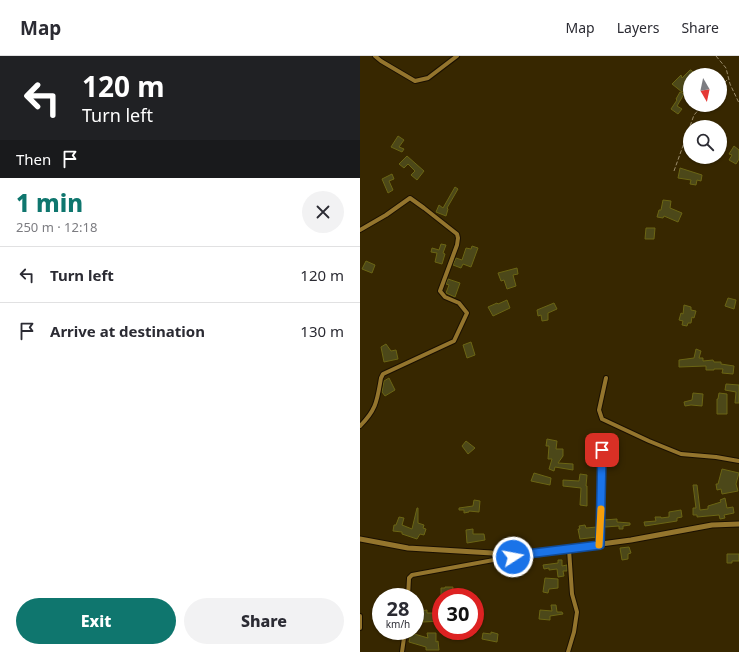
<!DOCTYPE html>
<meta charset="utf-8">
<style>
body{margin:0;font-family:"Noto Sans",sans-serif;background:#f2f2f3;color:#2b2b33;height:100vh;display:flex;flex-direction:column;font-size:15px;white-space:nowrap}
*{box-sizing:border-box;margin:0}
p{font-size:13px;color:#7c7c81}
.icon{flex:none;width:22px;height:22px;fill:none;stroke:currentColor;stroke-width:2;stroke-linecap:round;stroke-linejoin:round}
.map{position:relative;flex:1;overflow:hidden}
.side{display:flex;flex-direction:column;background:#fff;width:360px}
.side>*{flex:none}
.banner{background:#202124;color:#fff;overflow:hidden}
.needle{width:26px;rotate:171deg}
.buttons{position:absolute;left:323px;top:12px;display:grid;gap:8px}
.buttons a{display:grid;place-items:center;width:44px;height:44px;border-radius:50%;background:#fff;box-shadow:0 1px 3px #0004;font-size:20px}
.speed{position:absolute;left:12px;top:532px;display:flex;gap:8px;font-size:20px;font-weight:700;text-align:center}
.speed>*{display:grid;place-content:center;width:52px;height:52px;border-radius:50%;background:#fff;box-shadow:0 1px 3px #0004;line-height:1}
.speed small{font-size:10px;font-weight:400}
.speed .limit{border:6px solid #d22;background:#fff;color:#111}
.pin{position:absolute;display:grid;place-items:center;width:34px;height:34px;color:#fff;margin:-17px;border-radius:8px;box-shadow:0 2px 6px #0006}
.me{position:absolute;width:44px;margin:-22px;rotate:79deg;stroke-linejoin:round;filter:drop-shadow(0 0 3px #0008)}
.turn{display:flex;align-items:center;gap:14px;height:84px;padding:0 16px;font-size:18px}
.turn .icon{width:52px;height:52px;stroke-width:2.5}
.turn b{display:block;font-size:28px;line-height:34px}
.then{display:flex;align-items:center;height:38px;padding:0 16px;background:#0003;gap:8px;font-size:15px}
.round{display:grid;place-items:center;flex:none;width:42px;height:42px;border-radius:21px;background:#f2f2f3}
.head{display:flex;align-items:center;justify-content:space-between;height:68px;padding:0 16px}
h1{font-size:24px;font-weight:800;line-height:30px;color:#0f766e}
.primary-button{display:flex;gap:8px;margin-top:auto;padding:8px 16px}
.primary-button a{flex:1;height:46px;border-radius:24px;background:#0f766e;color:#fff;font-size:16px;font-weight:800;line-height:46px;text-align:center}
.primary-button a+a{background:#f2f2f3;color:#2b2b33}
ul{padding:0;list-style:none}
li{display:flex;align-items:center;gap:12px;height:56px;padding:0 16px;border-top:1px solid #e1e1e2}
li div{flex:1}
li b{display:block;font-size:15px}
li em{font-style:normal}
header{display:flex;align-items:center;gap:24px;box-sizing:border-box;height:56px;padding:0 20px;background:#fff;border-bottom:1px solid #e1e1e2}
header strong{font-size:19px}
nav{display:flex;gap:22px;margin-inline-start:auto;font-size:14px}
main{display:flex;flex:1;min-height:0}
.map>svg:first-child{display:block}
</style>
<header>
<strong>Map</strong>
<nav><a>Map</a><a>Layers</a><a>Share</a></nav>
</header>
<main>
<section class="side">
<div class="banner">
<div class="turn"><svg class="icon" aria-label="left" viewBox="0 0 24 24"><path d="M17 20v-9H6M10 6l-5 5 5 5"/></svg><div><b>120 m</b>Turn left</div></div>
<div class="then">Then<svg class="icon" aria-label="arrive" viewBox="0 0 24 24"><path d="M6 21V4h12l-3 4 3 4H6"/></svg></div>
</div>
<div class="head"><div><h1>1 min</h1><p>250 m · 12:18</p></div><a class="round"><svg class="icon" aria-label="close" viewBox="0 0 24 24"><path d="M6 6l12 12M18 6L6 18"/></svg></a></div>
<ul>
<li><svg class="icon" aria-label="left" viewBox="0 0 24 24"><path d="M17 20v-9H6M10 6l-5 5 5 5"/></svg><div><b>Turn left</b></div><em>120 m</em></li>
<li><svg class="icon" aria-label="arrive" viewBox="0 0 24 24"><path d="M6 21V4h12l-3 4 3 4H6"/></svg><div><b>Arrive at destination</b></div><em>130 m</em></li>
</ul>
<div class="primary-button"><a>Exit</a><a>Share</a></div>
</section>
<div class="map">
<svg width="379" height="596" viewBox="0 0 379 596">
<rect width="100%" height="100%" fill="#372700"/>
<g fill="#4c4819" stroke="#6b6514">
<polygon points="330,14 331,14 336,19 330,19 330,30 322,36 312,28 321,19 322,22"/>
<polygon points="320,36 324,38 317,50 322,53 318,58 311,53 317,44 316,43"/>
<polygon points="38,80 44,84 39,91 44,93 42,96 31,91"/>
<polygon points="374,90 379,94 379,103 376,108 369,104 372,99 369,98"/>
<polygon points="47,100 64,115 57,124 51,119 55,115 48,108 44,112 39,108"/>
<polygon points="320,112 342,119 341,125 337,124 336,129 330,128 331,124 318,122"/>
<polygon points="32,118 34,123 29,125 33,134 28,137 22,123"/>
<polygon points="95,131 98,133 87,152 88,153 86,160 76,156 79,149 83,152"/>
<polygon points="303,144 311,145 310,152 322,157 318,166 304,160 303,162 297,161 299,154 301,154"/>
<polygon points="286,172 295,172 294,183 285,183"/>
<polygon points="81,188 86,189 83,197 85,198 82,208 75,206 77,197 71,196 72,192 79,194"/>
<polygon points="112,190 118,192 111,211 103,208 101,212 93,209 96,202 102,204 106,192 111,193"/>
<polygon points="6,205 15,209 12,217 2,213"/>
<polygon points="157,212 158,218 153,219 156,230 147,233 144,224 141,225 138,217"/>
<polygon points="88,223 100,227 95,241 86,237 89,229 86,228"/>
<polygon points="368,242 376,244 374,253 365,250"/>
<polygon points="147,244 150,252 133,260 128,251 137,247 138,248"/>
<polygon points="194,247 197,253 188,257 188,264 182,265 181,259 178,260 177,254"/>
<polygon points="324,249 331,251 331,254 336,255 334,262 332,261 331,267 328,267 327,270 322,269 323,265 319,264 321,257 323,258"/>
<polygon points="111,286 115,299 107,302 103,289"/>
<polygon points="26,288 31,295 36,294 38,303 24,306 21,291"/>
<polygon points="336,293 341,295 339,302 343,302 343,305 353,304 354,306 361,306 361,308 374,310 373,318 362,317 363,313 354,313 354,314 346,314 346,310 319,311 319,304 334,302"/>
<polygon points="29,322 35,334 25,340 22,336 24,325"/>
<polygon points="366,328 379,329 379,347 375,347 376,336 365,334"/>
<polygon points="333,337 343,338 342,350 331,349 325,350 324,346 332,344"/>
<polygon points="359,337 367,338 367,358 357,358 357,343 358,343"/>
<polygon points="187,383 197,385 196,393 203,393 203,400 198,407 213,408 213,414 195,411 194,415 189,413 192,403 188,403 189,390 186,390"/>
<polygon points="106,385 115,392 108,398 102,390"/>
<polygon points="362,413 379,417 376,428 378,435 362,438 361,433 357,434 356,428 358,428"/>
<polygon points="174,417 191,422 190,429 171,425"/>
<polygon points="220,418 227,419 226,430 227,430 227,450 220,449 221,432 203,430 203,424 219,425"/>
<polygon points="333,429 337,429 340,454 348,453 348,450 361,446 360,444 365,442 367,452 373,451 374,457 364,459 365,462 360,463 359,459 337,461 337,459 333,459 333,452 336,452"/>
<polygon points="114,444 120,445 119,456 109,455 109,456 104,457 104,454 99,454 99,452 113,450"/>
<polygon points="57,452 58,452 58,467 64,469 63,472 66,473 64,479 60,478 57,483 42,478 42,476 33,475 34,469 36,469 39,461 44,462 42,469 52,473"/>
<polygon points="321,454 322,461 317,462 317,465 285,470 284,466 296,465 295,461 301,461 301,462 309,461 309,456"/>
<polygon points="257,463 257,466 270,467 270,469 263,470 263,473 259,473 259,470 245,471 244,464"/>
<polygon points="225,469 226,472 237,471 237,481 220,483 218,473 220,473 219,470"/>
<polygon points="113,473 113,478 124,478 125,484 107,487 106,474"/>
<polygon points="269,491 271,497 268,498 268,503 262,504 260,492"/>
<polygon points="367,498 379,498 379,505 372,505 372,507 367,507"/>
<polygon points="198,504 202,504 202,510 207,509 207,515 203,515 204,520 198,521 197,513 189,514 189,512 184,513 183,509 198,507"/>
<polygon points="185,522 198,523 198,532 189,533 188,537 183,536"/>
<polygon points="85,531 93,531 92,540 81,539 81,532 85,532"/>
<polygon points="191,549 196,549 197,556 202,556 203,558 190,560 190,564 179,563 180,554 192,555"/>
<polygon points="67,554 67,557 81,557 81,565 63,566 63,563 55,565 55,556"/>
<polygon points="131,576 138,578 137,586 122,583 123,577 131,578"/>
<polygon points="51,577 68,582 67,577 76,577 76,586 78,585 79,594 66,594 66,591 49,586"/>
</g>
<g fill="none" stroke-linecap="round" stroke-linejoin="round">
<defs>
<g id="minor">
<polyline points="15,0 21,5 55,25 68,22 97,0"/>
<path d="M0,174L26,159L50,142L64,152L97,178L98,182L97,189L80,235L85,241L99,247L107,257L94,285L23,318L21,322C17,344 17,353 0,370"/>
<polyline points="246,322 239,354 242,363 289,385 321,398 356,401 379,405"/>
<polyline points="240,489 242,394"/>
<polyline points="48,541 49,522 52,519 161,499"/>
<polyline points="0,560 0,572"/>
<polyline points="42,596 45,575"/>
<polyline points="208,596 214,576 217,556 212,538 209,493"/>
</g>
<polyline id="tertiary" points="0,483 48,492 132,497 167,498 271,484 352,469 379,468"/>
</defs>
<use href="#minor" stroke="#1a1000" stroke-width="6"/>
<use href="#tertiary" stroke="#1a1000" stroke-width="7"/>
<g stroke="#9c8d6c" stroke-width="1" stroke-dasharray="4 2" stroke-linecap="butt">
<polyline points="356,0 366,12 370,28 379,47"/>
<polyline points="360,31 368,23"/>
<polyline points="314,115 334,59 343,49"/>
</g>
<use href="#minor" stroke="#94752d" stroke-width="4"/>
<use href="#tertiary" stroke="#94752d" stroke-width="5"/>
</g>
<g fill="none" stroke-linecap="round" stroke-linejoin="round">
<defs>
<polyline id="route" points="153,501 167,498 240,489 242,394"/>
</defs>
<use href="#route" stroke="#114b97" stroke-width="10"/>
<use href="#route" stroke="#1a73e8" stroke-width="7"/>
<polyline stroke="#f59e0b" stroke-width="7" points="239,489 241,453"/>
</g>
</svg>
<div class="buttons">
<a><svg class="needle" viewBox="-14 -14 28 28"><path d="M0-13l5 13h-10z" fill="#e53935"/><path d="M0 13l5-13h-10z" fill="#7c7c81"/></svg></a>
<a><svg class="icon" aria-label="search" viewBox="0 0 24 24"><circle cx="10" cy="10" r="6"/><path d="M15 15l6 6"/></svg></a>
</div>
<div class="speed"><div>28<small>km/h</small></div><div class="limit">30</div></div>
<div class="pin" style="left:242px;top:394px;background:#d93025"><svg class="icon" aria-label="arrive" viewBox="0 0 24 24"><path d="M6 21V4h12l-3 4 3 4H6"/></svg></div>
<svg class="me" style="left:153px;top:501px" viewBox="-20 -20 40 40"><circle r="17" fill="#1a73e8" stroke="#fff" stroke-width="3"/><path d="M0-11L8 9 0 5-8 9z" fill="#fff"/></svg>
</div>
</main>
